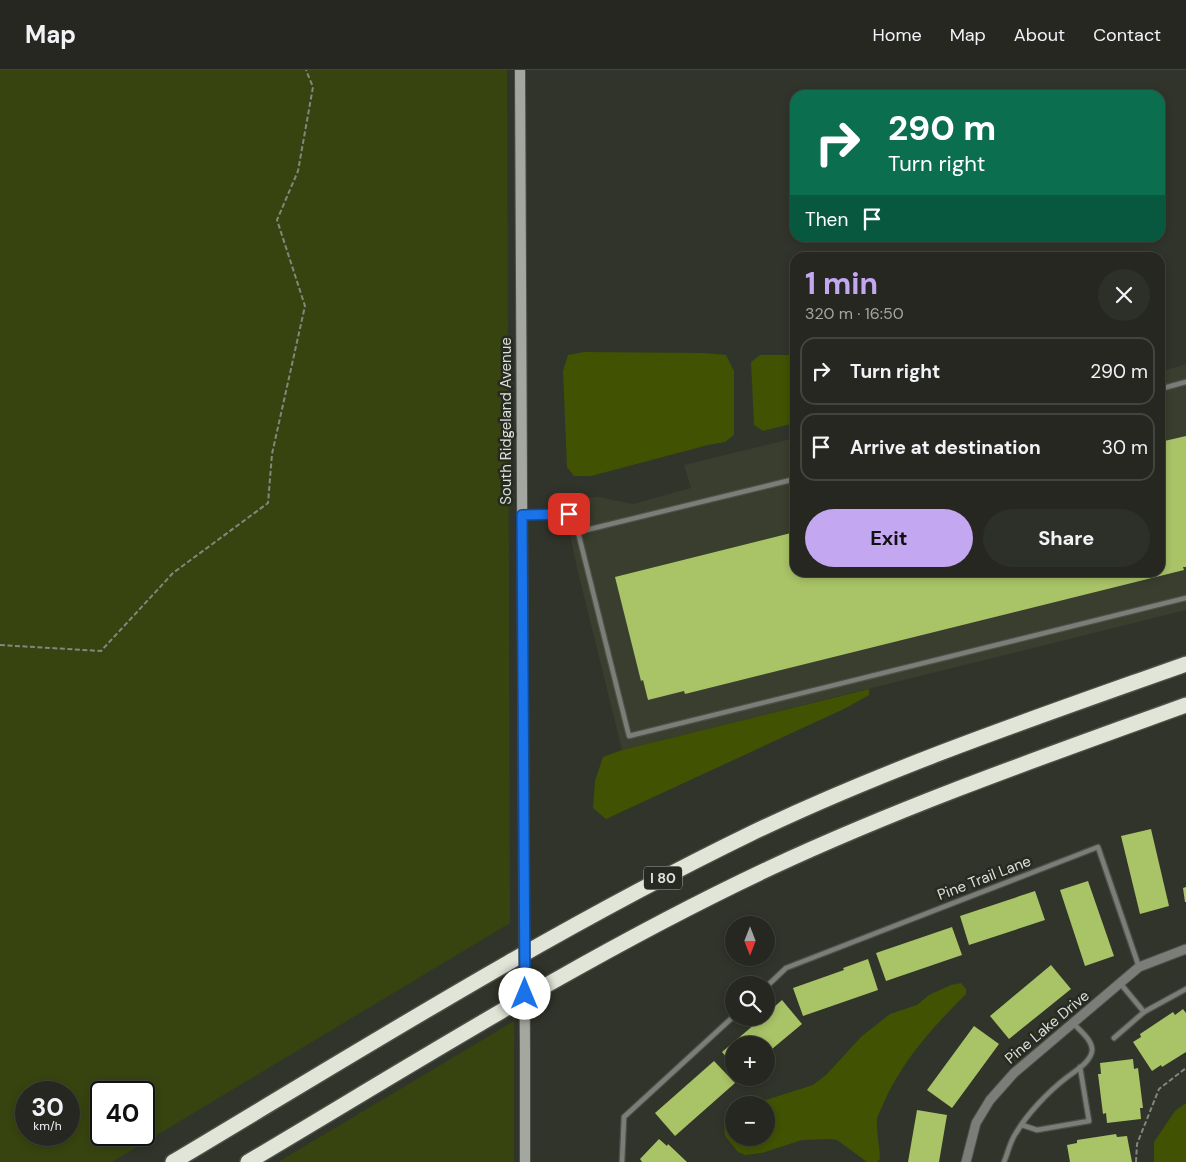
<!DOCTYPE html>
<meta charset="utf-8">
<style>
body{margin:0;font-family:"DM Sans",sans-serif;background:#2d2f29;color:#f1f3f6;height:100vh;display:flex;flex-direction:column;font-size:19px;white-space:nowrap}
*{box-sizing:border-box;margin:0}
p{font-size:16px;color:#a3a5a5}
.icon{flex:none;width:28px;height:28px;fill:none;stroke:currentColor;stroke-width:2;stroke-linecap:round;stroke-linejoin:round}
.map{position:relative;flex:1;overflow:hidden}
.panel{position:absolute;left:790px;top:182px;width:375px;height:325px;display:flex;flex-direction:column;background:#252720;border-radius:15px;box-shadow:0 2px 8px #0003,0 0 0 1px #42443e}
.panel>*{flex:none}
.top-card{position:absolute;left:790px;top:20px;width:375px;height:152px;border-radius:15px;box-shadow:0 2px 8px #0003,0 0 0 1px #42443e;background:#0b6e4f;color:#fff;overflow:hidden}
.needle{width:32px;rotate:180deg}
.controls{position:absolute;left:725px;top:846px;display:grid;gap:10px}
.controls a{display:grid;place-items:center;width:50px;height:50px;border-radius:50%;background:#252720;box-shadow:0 2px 8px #0003,0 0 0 1px #42443e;font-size:25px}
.speed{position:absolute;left:15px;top:1011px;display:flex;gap:10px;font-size:25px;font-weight:700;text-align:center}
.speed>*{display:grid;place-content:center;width:65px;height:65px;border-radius:50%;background:#252720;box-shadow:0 2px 8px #0003,0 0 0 1px #42443e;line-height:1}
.speed small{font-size:12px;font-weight:400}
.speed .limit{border:2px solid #111;border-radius:8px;background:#fff;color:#111}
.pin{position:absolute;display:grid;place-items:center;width:42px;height:42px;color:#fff;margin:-21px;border-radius:10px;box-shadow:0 2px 8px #0006}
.me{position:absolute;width:55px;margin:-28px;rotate:0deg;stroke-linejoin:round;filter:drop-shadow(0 0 4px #0008)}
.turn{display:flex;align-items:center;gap:18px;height:105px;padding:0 15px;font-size:22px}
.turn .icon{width:65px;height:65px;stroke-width:2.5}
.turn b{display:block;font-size:35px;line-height:42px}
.then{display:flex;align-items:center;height:48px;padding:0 15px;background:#0003;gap:10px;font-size:19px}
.round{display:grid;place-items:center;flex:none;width:52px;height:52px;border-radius:26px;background:#2d2f29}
.summary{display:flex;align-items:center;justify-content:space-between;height:85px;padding:0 15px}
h1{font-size:30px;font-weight:700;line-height:38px;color:#c4a7f1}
.action{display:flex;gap:10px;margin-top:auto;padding:10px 15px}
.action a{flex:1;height:58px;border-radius:30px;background:#c4a7f1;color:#111;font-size:20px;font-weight:700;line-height:58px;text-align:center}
.action a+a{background:#2d2f29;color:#f1f3f6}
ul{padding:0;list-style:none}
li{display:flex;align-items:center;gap:15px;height:68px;margin:0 10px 8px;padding:0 5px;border:2px solid #42443e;border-radius:15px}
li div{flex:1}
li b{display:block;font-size:19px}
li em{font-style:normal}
header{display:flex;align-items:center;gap:30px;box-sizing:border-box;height:70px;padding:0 25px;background:#252720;border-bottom:1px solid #42443e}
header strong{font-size:24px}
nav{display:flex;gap:28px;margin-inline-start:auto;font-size:18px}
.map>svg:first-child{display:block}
</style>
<header>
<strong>Map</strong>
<nav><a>Home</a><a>Map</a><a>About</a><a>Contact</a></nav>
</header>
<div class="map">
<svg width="1186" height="1092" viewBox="0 0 1186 1092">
<rect width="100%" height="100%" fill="#31342a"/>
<polygon fill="#393e2e" points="1186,294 1186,540 622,680 577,498 569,459 569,428 599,427 633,434 691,418 684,395 795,368 795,502 1160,502 1160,302"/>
<g fill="#37440f" fill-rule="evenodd">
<path d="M0,0H507L510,853L112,1092H0ZM26,1022H69V1065H26ZM144,1022V1065H101V1022Z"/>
<polygon points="514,951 514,1092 278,1092"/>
</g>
<g fill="#415202">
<polygon points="584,282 704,283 726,285 734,301 734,365 725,372 708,375 591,406 574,406 567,397 563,301 568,285"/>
<polygon points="760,285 795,285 795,353 763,361 754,355 751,292"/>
<polygon points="869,619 869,625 846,638 606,749 593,738 595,711 603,687 622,680"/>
<path d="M961,913L966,919V924C933,957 903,990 884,1032C882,1038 877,1045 877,1050C876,1063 880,1076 880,1089L877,1092H867L837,1070L829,1069L802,1070L762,1083L745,1085L738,1082L725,1066L724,1055L730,1046L734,1042V1068H766V1035H750L813,1015L826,1005L862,966L890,944L917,935L929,925L951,915Z"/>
<polygon points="1186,1033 1186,1092 1154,1092 1154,1072 1175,1041"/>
</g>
<g fill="#a9c367">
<polygon points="1186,366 1186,497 1183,497 1184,500 685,624 684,621 648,630 643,610 641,611 615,507 795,462 795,502 1160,502 1160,372"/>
<polygon points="1151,759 1169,836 1140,844 1121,766"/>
<polygon points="1088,811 1114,886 1085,896 1060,820"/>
<polygon points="1186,817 1186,832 1185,832 1183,818"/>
<polygon points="1035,821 1045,850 969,875 960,846"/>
<polygon points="952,857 962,885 886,911 876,883"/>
<polygon points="868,889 878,920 803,946 793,918 844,900 843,898"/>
<polygon points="1051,895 1071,919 1009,969 990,946"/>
<polygon points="782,930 802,954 766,984 766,975 734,975 734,996 722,982 762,948 766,948 766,944"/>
<polygon points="1183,939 1186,943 1186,982 1162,997 1161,995 1152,1001 1133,972 1141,967 1140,964 1173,942 1175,945"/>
<polygon points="974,956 999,974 952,1038 927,1020"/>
<polygon points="1133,989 1134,999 1138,998 1143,1038 1140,1038 1141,1049 1107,1053 1106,1043 1103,1044 1098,1004 1101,1004 1100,993"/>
<polygon points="714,991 735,1013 675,1066 655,1043"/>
<polygon points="917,1040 947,1045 939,1092 908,1092"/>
<polygon points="1116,1064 1117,1067 1127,1066 1132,1092 1070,1092 1067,1075 1077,1073 1077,1070"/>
<polygon points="659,1069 667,1076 668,1074 687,1092 642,1092 640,1089"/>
</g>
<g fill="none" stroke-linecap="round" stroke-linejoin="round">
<defs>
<g id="lane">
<polyline points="1160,319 1186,312"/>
<polyline points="523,445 569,444 578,462 629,666 1186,528"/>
<polyline points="578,462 795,409"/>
<polyline points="1120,913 1144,942"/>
<polyline points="766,917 786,898 1098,777 1139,897"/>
<polyline points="1114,968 1144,942 1186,919"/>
<polyline points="1022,1055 1037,1060 1089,1051 1080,997"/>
<polyline points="622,1092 624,1047 734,946"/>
<path d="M1004,1092C1008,1083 1010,1071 1016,1063C1027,1044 1048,1022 1066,1008C1075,1001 1090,993 1092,981C1093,970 1079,960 1073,953"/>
</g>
<polyline id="street" points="966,1092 976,1053 990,1030 1014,1003 1139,897 1186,879"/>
<g id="secondary">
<polyline points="520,0 524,830"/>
<polyline points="525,1092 525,980"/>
</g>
<g id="highway">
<path d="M173,1092C364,978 552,860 752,763C892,696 1040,646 1186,594"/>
<path d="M248,1092C420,990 589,883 770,798C905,735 1045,686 1186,635"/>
</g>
</defs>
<use href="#lane" stroke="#4d5046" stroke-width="7"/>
<use href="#street" stroke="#4d5046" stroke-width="11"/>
<use href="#secondary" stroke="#4d5046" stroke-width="12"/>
<use href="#highway" stroke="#4d5046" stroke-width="18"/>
<g stroke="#83867d" stroke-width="2" stroke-dasharray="5 2.5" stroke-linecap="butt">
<polyline points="0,575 101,581 173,503 268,433 272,384 305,236 277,150 298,101 313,17 306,0"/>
<polyline points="1136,1092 1137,1074 1159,1019 1186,998"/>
</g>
<use href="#lane" stroke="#7b7d78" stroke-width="4.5"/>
<use href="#street" stroke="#7b7d78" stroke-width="9"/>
<use href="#secondary" stroke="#a4a79f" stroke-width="10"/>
<use href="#highway" stroke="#e0e5d8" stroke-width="15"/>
<defs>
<polyline id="secondary-bridge" points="524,830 525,980"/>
</defs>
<use href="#secondary-bridge" stroke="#4d5046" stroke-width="12" stroke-linecap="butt"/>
<use href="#secondary-bridge" stroke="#a4a79f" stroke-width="10"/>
</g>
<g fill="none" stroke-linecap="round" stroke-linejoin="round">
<defs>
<polyline id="route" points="525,924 522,445 569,444"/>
</defs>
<use href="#route" stroke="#114b97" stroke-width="12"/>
<use href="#route" stroke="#1a73e8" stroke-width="9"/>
</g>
<g text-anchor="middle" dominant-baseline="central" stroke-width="5" stroke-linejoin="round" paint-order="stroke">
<rect fill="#272a20" stroke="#a6a9a2" stroke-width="1" x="644" y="796.5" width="38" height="23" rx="4"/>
<g font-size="14" font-weight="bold" fill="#dde0d9">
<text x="663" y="808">I 80</text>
</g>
<g font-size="15" fill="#dde0d9" stroke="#272a20">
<text transform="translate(506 351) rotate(-90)">South Ridgeland Avenue</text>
<text transform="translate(984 808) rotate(-21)">Pine Trail Lane</text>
<text transform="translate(1047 957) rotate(-40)">Pine Lake Drive</text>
</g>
</g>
</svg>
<div class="controls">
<a><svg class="needle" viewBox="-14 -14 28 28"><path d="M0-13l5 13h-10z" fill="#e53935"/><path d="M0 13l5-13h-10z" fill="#a3a5a5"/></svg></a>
<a><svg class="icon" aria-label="search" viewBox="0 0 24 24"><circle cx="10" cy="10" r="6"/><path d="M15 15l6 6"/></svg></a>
<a>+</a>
<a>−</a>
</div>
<div class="speed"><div>30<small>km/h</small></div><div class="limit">40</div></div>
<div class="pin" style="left:569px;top:444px;background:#d93025"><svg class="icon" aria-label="arrive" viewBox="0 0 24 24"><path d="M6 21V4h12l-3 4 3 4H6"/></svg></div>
<svg class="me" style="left:525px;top:924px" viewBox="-20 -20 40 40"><circle r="19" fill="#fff"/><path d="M0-13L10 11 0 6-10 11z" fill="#1a73e8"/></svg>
<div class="top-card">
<div class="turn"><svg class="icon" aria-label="right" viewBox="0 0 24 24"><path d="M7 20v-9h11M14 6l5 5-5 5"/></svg><div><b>290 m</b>Turn right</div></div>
<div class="then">Then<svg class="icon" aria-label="arrive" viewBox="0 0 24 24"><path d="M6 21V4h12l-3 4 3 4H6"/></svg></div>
</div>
<section class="panel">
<div class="summary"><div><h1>1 min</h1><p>320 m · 16:50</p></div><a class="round"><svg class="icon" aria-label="close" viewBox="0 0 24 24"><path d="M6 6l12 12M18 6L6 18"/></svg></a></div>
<ul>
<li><svg class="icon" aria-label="right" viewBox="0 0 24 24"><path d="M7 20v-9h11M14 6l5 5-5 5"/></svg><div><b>Turn right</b></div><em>290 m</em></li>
<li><svg class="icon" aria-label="arrive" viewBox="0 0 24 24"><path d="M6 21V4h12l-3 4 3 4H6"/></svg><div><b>Arrive at destination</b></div><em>30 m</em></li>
</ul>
<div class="action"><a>Exit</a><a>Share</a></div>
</section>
</div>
